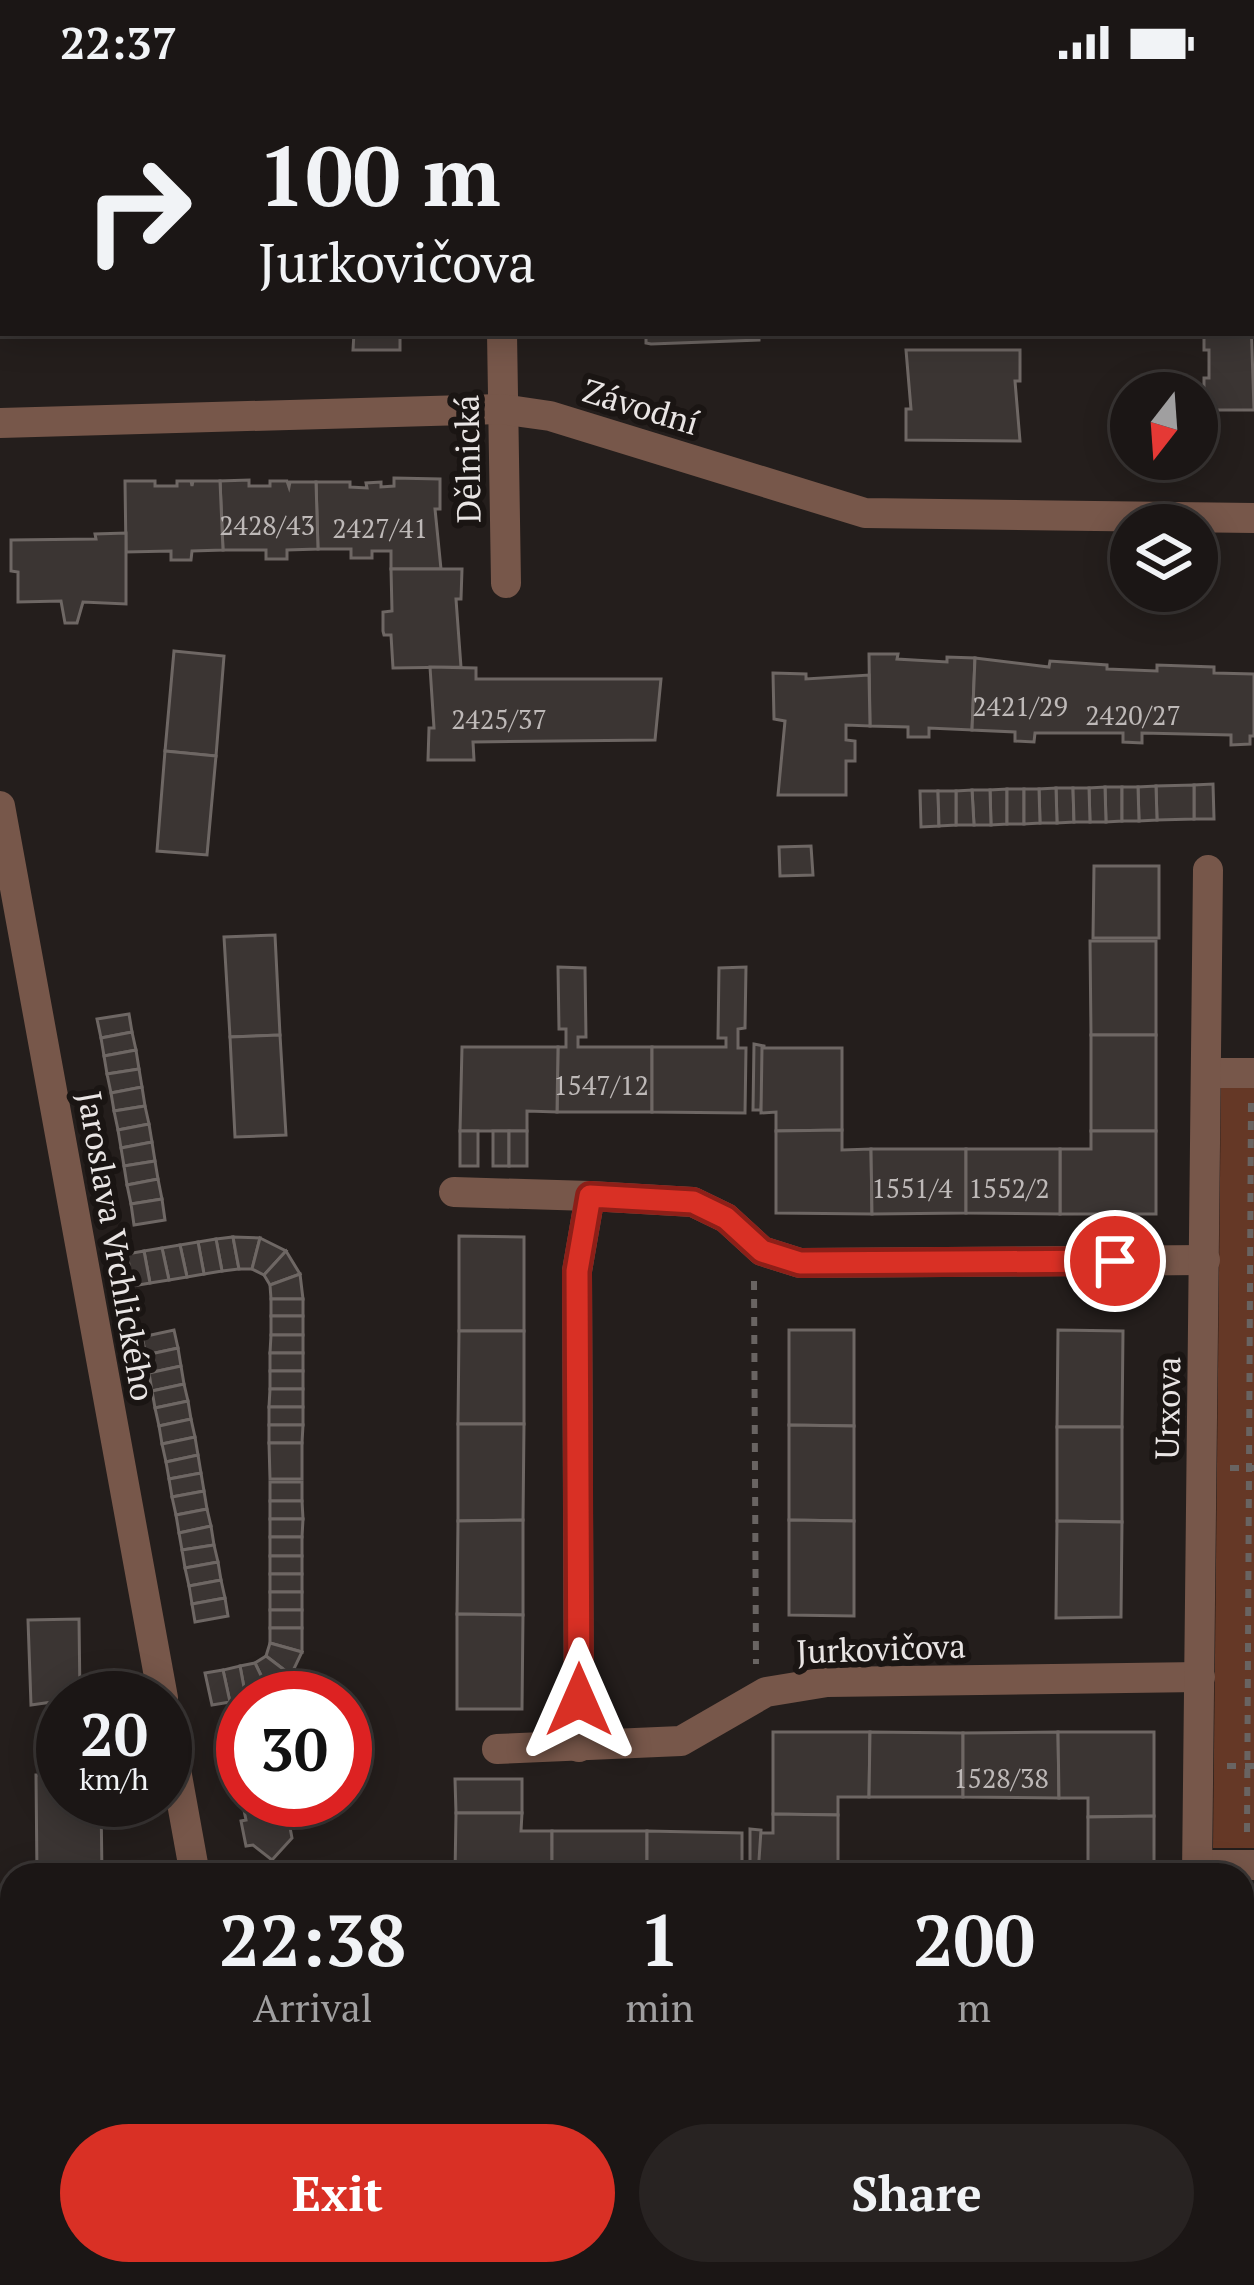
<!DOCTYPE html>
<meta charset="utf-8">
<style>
body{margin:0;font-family:"PT Serif",serif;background:#282322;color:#f1f3f6;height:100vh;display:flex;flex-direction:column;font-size:45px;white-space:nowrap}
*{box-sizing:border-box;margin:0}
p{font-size:39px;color:#a09fa0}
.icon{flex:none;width:66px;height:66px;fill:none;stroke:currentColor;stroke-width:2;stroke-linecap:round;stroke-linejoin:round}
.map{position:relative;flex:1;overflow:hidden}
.side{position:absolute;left:0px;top:1779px;width:1254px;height:423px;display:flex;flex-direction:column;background:#1b1615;border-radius:36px 36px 0 0;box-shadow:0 6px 30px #0003,0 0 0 3px #393534}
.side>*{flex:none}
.top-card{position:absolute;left:0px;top:0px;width:1254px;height:252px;box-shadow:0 6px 30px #0003,0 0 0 3px #393534;background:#1b1615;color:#f1f3f6;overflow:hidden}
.needle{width:78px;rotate:197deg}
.tools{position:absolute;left:1110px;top:288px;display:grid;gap:24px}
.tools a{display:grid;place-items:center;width:108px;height:108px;border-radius:50%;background:#1b1615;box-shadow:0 6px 30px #0003,0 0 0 3px #393534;font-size:60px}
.speed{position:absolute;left:36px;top:1587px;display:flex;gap:24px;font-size:60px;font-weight:700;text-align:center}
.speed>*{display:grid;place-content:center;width:156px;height:156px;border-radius:50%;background:#1b1615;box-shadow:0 6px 30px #0003,0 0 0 3px #393534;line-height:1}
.speed small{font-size:30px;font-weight:400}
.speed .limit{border:18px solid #d22;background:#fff;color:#111}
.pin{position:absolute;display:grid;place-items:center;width:102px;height:102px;color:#fff;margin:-51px;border:6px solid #fff;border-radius:50%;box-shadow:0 3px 12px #0007}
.me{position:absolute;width:132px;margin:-66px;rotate:0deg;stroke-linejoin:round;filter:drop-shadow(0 0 9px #0008)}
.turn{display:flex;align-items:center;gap:42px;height:252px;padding:0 60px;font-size:54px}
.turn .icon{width:156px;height:156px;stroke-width:2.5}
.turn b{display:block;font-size:84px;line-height:102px}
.eta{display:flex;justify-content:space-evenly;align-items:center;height:204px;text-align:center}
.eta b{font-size:72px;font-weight:800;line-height:84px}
.primary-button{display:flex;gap:24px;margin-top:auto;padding:24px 60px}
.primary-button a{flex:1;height:138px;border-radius:72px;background:#d93025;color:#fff;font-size:48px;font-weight:800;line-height:138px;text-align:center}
.primary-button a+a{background:#282322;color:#f1f3f6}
.status{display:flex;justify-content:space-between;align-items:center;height:84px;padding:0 60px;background:#1b1615;direction:ltr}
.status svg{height:33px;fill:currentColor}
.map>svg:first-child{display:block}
</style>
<div class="status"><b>22:37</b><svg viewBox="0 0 49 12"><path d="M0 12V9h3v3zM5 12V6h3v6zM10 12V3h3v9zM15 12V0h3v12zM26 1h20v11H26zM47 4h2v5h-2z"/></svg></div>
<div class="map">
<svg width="1254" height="2201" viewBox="0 0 1254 2201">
<rect width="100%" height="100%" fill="#241e1c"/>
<polygon fill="#653826" points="1221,1000 1254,1000 1254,1764 1213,1764"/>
<g fill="#3b3533" stroke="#6e6764" stroke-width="3">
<polygon points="1251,235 1254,326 1204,326 1204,294 1209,294 1209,266 1204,266 1204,249 1251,249"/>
<polygon points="354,249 400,249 400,266 353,266"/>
<polygon points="646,249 759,249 759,256 651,260 646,259"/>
<polygon points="906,266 1020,266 1020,297 1015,297 1020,357 906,356 906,325 911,325"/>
<polygon points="394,394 440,395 440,425 435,425 441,485 391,485 391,467 372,467 372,474 351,474 351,465 318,465 316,398 350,398 350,403 367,404 366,399 381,398 381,403 394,402"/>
<polygon points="249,396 249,402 270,402 270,397 287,397 289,403 290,398 316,398 318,465 287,466 287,475 266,475 266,466 223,466 220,397"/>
<polygon points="125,397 155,397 155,402 177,402 177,397 191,397 192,402 193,397 220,397 223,466 192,467 191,476 171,476 171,467 126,468"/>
<polygon points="126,449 126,520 83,518 77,539 65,539 61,517 18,518 18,488 11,487 11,456 96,455 95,450"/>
<polygon points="391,485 462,485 461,515 456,515 461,583 393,584 391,551 384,551 383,547 383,528 392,527"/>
<polygon points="174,567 224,572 216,672 165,667"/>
<polygon points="869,570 898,570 897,575 947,578 947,573 975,574 972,646 929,644 929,653 908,653 908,643 870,642"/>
<polygon points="975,574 1049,583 1050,577 1107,581 1107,585 1157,587 1157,581 1214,583 1214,589 1254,590 1254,652 1250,652 1250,660 1231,661 1231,651 1142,649 1142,659 1123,658 1123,649 1035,649 1034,658 1015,657 1015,648 972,646"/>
<polygon points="430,583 476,584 476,595 661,595 655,656 473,658 474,676 428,676 429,644 434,644"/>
<polygon points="773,589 806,590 806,595 869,591 870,642 846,641 846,656 855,657 855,677 846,677 846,711 778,711 785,637 774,635"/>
<polygon points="165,667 216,672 207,771 157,767"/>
<polygon points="1213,700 1214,735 1194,735 1194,701"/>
<polygon points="1194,701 1194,735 1157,736 1156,702"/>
<polygon points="1156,702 1157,736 1139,737 1138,703"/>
<polygon points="1105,703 1122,703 1122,737 1106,738"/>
<polygon points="1105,703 1106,738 1090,738 1089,704"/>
<polygon points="1122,703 1138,703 1139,737 1122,737"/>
<polygon points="1056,704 1073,704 1074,738 1057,739"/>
<polygon points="1056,704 1057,739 1040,739 1039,705"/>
<polygon points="1073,704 1089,704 1090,738 1074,738"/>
<polygon points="1007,705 1007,740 991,741 990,706"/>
<rect x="1007" y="705" width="17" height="35"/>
<polygon points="1024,705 1039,705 1040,739 1024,740"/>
<polygon points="972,706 990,706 991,741 974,741"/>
<polygon points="972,706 974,741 956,741 956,707"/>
<polygon points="920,707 938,707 939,742 921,743"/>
<polygon points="938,707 956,707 956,741 939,742"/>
<polygon points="811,762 813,791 780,792 779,763"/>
<polygon points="1094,782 1159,782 1159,854 1093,854"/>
<polygon points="275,851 280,951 230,953 224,853"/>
<polygon points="1090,857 1156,857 1156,951 1091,951"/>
<polygon points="558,883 585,884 586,953 578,953 578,963 652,963 652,1028 557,1028 558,963 566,963 566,945 559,945"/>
<polygon points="746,883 745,944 738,945 738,964 746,964 745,1029 652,1028 652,963 726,963 726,954 718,954 719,884"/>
<polygon points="129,930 132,948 101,954 97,935"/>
<polygon points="132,948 136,966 104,972 101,954"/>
<polygon points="280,951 286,1051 235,1053 230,953"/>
<rect x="1091" y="951" width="65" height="96"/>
<polygon points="754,960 764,962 761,1026 753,1026"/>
<polygon points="462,963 558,963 557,1028 527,1027 527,1047 460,1047"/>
<polygon points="762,964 842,964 842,1046 776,1047 776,1028 761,1029"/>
<polygon points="136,966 139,985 107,990 104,972"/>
<polygon points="139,985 142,1003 111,1009 107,990"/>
<polygon points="142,1003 145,1022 114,1027 111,1009"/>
<polygon points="145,1022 149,1040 118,1046 114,1027"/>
<polygon points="149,1040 152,1058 121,1064 118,1046"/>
<polygon points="842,1046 842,1066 871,1065 872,1130 776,1129 776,1047"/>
<rect x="460" y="1047" width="18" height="35"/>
<rect x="493" y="1047" width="16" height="35"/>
<rect x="509" y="1047" width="18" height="35"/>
<polygon points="1091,1047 1156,1047 1156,1130 1060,1130 1060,1065 1091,1065"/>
<polygon points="152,1058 155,1077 124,1082 121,1064"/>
<polygon points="871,1065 966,1065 966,1129 872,1130"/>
<polygon points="966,1065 1060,1065 1060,1130 966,1129"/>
<polygon points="155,1077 158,1095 127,1101 124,1082"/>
<polygon points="158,1095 162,1115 131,1120 127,1101"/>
<polygon points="162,1115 165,1136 134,1141 131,1120"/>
<polygon points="459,1152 524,1153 524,1247 459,1247"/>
<polygon points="233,1153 239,1185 222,1187 216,1155"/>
<polygon points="233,1153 260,1154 252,1185 239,1185"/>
<polygon points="260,1154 286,1167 264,1191 252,1185"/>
<polygon points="216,1155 222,1187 204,1190 198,1158"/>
<polygon points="198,1158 204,1190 187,1193 180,1161"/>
<polygon points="180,1161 187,1193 169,1196 162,1164"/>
<polygon points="162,1164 169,1196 150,1199 144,1167"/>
<polygon points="144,1167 150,1199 133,1202 127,1170"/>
<polygon points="286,1167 300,1190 270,1201 264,1191"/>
<polygon points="300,1190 303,1215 271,1215 270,1201"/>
<rect x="271" y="1215" width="32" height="17"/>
<rect x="271" y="1232" width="32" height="19"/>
<polygon points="174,1246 178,1264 146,1271 142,1253"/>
<polygon points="789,1246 854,1246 854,1342 789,1341"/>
<polygon points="1058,1246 1123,1247 1122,1343 1057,1343"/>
<polygon points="459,1247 524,1247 524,1340 458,1340"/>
<polygon points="271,1251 303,1251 303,1269 270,1269"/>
<polygon points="178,1264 181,1282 149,1289 146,1271"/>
<rect x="270" y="1269" width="33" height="18"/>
<polygon points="181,1282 184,1300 152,1307 149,1289"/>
<rect x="270" y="1287" width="33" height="18"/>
<polygon points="184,1300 188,1317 155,1324 152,1307"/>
<polygon points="270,1305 303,1305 303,1323 269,1323"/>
<polygon points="188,1317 191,1335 159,1342 155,1324"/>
<rect x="269" y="1323" width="34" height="18"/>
<polygon points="191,1335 195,1353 162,1360 159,1342"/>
<polygon points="458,1340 524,1340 523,1436 458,1437"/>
<polygon points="269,1341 303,1341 302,1359 269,1359"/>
<polygon points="789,1341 854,1342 854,1437 789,1436"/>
<polygon points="1057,1343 1122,1343 1122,1438 1057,1437"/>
<polygon points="195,1353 198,1371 166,1378 162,1360"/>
<polygon points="269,1359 302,1359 302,1395 270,1395"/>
<polygon points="198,1371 201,1389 169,1395 166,1378"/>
<polygon points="201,1389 204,1407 172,1413 169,1395"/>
<rect x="270" y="1398" width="32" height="19"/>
<polygon points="204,1407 207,1425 176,1431 172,1413"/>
<polygon points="270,1417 302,1417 303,1435 270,1435"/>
<polygon points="207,1425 211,1442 179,1449 176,1431"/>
<polygon points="270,1435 303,1435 302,1453 270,1453"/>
<polygon points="523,1436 523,1531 457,1530 458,1437"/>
<polygon points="789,1436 854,1437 854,1532 789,1531"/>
<polygon points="1057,1437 1122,1438 1121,1533 1056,1534"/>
<polygon points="211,1442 214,1461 182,1466 179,1449"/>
<rect x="270" y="1453" width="32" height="19"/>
<polygon points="214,1461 218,1478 185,1484 182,1466"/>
<rect x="270" y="1472" width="32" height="18"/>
<polygon points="218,1478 221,1496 189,1502 185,1484"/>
<rect x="270" y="1490" width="32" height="18"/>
<polygon points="221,1496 225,1514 192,1520 189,1502"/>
<rect x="270" y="1508" width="32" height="18"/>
<polygon points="225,1514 228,1532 195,1538 192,1520"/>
<rect x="270" y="1526" width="32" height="18"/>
<polygon points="457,1530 523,1531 522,1625 457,1625"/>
<polygon points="79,1535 80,1614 31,1621 28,1536"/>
<polygon points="270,1544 302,1544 302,1568 270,1559"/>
<polygon points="270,1559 302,1568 291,1591 266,1572"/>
<polygon points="266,1572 291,1591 269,1608 255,1579"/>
<polygon points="255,1579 269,1608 246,1614 240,1582"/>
<polygon points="240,1582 246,1614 230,1618 223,1586"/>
<polygon points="223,1586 230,1618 212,1621 205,1589"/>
<polygon points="773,1648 870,1648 869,1713 838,1713 838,1731 773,1730"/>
<polygon points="870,1648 963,1649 963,1713 869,1713"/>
<polygon points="1058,1648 1059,1714 963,1713 963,1649"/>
<polygon points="1058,1648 1154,1648 1154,1732 1088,1733 1088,1714 1059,1714"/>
<polygon points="243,1674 243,1716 280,1716 282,1729 287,1728 292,1754 272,1776 253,1761 246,1762 241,1737 246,1736 235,1682"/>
<polygon points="36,1691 63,1691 63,1716 101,1716 102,1791 37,1791"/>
<polygon points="455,1695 522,1695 522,1729 456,1729"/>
<polygon points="456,1729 522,1729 521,1747 552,1747 552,1791 455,1791"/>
<polygon points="773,1730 838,1731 838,1791 758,1791 758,1749 773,1749"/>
<polygon points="1154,1732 1154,1791 1088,1791 1088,1733"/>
<polygon points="750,1745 761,1746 758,1791 750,1791"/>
<rect x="552" y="1747" width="95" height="44"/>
<polygon points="647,1747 742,1749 742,1791 647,1791"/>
<rect x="773" y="2190" width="96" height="11"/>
<rect x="869" y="2190" width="94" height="11"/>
<polygon points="963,2190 1057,2190 1058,2201 963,2201"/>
<polygon points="1057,2190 1153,2190 1153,2201 1058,2201"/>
</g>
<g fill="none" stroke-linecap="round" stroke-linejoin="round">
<g stroke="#696462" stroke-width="6" stroke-dasharray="9 9" stroke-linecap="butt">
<polyline points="754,1197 756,1580"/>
<polyline points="1230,1384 1254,1384"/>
<polyline points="1227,1682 1254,1682"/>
<polyline points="1247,1748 1251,1017"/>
<polyline points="113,2190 190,2194 194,2190"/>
<polyline points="0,2193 61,2190"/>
</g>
<g stroke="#77574a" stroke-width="30">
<polyline points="504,3 504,0"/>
<polyline points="502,249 506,499"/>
<polyline points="0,339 501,325 550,332 865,429 1254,434"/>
<polyline points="0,722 163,1614"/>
<polyline points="1207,989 1254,989"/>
<polyline points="454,1108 590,1112"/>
<polyline points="165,1625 195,1791"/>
<polyline points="579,1663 577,1187 590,1112 693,1118 726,1134 762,1167 800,1179 1205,1176"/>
<polyline points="497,1665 681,1657 766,1608 827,1598 1200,1593"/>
<polyline points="1197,1781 1254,1781"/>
<polyline points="1197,1791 1208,786"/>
<polyline points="1193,2201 1193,2190"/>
</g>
<g stroke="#a87561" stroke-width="30">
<polyline points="305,2190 312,2201"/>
<polyline points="233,2201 240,2190"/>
</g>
</g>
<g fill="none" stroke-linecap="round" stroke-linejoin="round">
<defs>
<polyline id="route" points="579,1616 577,1187 590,1112 693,1118 726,1134 762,1167 800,1179 1115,1177"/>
</defs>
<use href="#route" stroke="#8d1f18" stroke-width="30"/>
<use href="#route" stroke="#d93025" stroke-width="21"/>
</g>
<g text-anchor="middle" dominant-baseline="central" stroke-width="12" stroke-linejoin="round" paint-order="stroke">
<g font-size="27" fill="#beb9b8">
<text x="267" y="441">2428/43</text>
<text x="380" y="444">2427/41</text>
<text x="1020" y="622">2421/29</text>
<text x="1133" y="631">2420/27</text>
<text x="499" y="635">2425/37</text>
<text x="601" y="1001">1547/12</text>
<text x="912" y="1104">1551/4</text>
<text x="1009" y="1104">1552/2</text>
<text x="1001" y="1694">1528/38</text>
</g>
<g font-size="33" fill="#e9e5e4" stroke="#1a1513">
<text transform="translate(641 322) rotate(17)">Závodní</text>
<text transform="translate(467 375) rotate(-91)">Dělnická</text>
<text transform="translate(117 1162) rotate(80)">Jaroslava Vrchlického</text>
<text transform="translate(1167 1324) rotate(-89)">Urxova</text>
<text transform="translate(881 1564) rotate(-2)">Jurkovičova</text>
</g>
</g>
</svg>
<div class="tools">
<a><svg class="needle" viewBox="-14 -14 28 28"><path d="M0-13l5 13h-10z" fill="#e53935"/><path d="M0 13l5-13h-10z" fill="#a09fa0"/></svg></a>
<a><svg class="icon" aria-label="layers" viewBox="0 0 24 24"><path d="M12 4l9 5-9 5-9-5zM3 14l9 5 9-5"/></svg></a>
</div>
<div class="speed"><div>20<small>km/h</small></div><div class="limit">30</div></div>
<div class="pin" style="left:1115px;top:1177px;background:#d93025"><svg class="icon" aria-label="arrive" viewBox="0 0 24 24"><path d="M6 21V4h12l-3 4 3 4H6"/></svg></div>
<svg class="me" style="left:579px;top:1616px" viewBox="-20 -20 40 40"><path d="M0-17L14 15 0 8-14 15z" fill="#d93025" stroke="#fff" stroke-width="4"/></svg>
<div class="top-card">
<div class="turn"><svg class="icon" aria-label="right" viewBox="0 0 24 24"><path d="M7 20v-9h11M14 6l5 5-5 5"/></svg><div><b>100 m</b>Jurkovičova</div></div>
</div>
<section class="side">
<div class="eta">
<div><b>22:38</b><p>Arrival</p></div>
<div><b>1</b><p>min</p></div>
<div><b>200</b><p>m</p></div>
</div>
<div class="primary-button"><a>Exit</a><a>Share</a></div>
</section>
</div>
